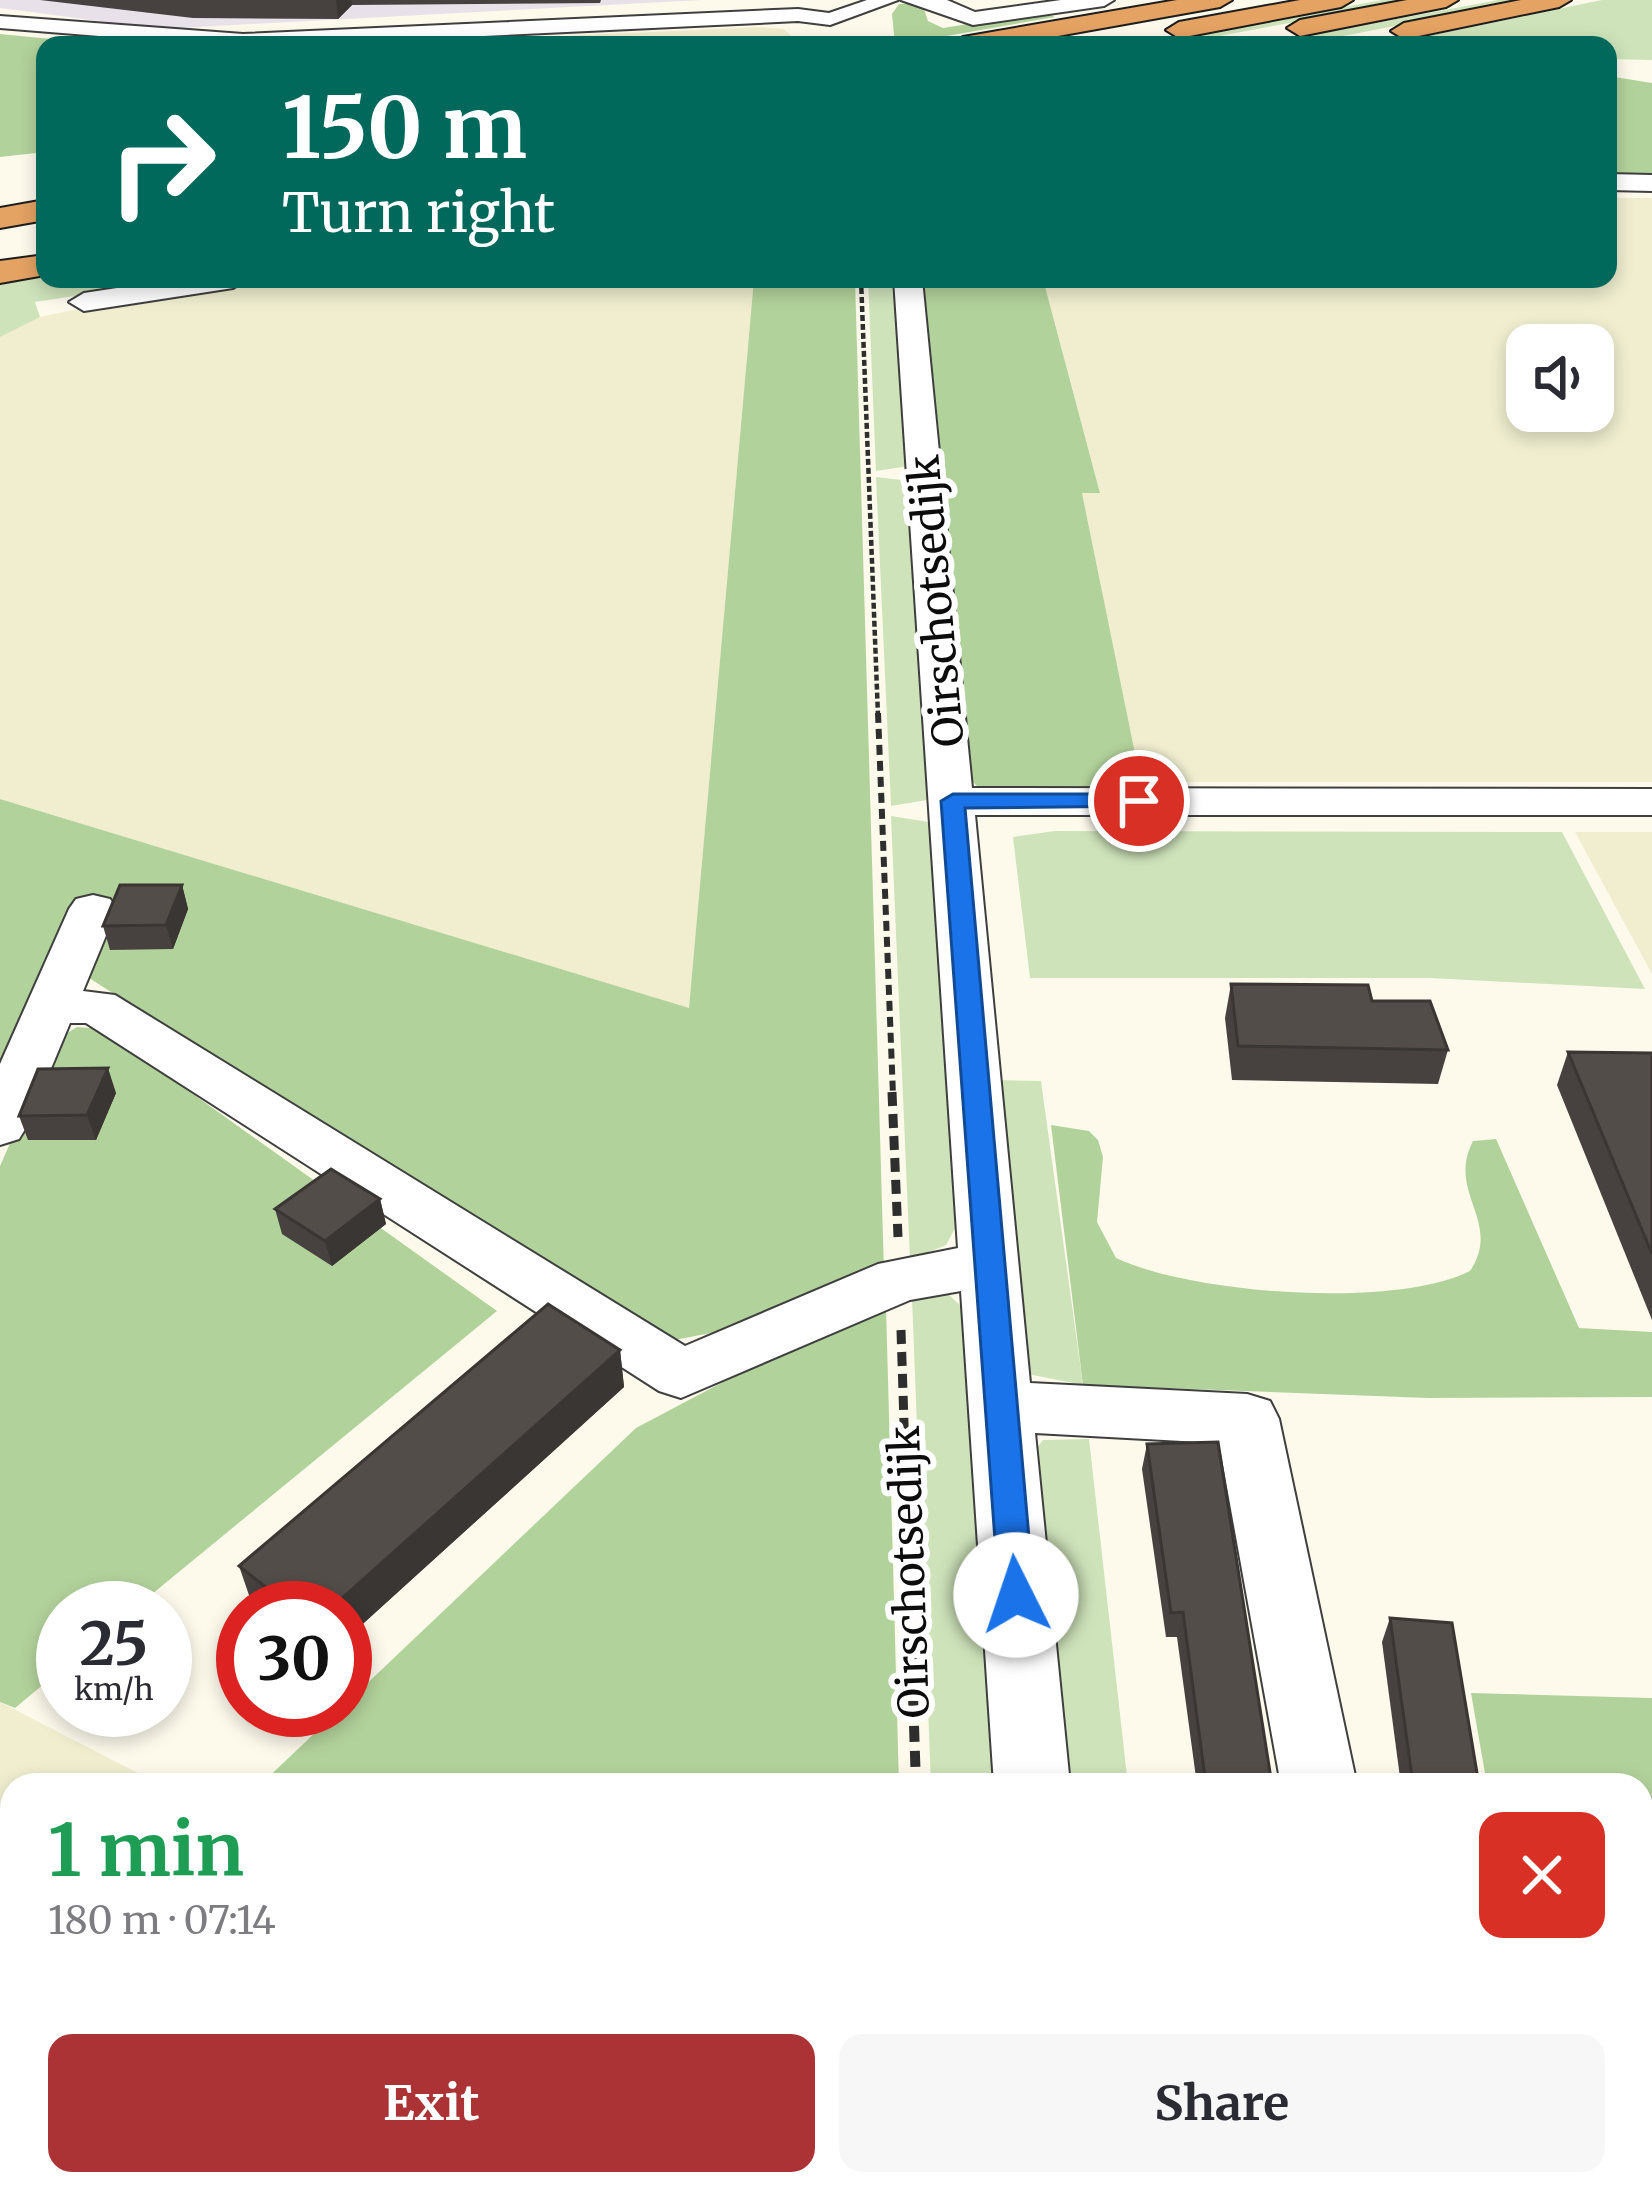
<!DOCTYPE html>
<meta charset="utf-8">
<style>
body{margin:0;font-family:Merriweather,serif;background:#f7f7f7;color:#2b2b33;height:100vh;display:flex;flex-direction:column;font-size:45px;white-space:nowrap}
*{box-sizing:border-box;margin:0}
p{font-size:39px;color:#7c7c81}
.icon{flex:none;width:66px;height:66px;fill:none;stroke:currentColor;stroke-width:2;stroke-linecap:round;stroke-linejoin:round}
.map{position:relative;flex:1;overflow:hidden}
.details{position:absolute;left:0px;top:1773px;width:1653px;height:423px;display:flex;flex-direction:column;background:#fff;border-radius:36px 36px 0 0;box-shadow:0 6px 18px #0003}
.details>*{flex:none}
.hud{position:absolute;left:36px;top:36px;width:1581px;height:252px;border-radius:24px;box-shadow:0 6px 18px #0003;background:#00695c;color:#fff;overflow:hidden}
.fabs{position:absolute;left:1506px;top:324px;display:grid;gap:24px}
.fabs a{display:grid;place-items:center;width:108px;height:108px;border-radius:24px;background:#fff;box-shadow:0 6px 18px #0003;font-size:60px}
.speed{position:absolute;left:36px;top:1581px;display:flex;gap:24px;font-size:60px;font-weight:700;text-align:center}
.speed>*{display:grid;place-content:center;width:156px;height:156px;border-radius:50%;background:#fff;box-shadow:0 6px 18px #0003;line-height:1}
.speed small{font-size:30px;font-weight:400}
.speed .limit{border:18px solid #d22;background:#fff;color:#111}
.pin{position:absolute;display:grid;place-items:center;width:102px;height:102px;color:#fff;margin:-51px;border:6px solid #fff;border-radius:50%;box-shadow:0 3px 12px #0007}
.me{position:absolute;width:132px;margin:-66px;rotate:356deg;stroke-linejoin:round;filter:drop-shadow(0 0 9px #0008)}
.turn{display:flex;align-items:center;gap:42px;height:252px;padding:0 48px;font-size:54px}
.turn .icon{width:156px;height:156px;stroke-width:2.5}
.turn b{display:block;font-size:84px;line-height:102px}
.round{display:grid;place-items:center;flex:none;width:126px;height:126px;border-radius:24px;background:#f7f7f7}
.head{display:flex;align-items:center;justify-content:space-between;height:204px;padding:0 48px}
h1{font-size:72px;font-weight:700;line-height:90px;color:#1e9e55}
.button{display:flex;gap:24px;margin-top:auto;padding:24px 48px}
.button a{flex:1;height:138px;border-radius:24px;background:#ac3335;color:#fff;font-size:48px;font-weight:700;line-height:138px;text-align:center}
.button a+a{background:#f7f7f7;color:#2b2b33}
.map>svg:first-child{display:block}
</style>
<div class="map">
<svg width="1652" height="2194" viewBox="0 0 1652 2194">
<rect width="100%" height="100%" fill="#fdfaec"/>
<polygon fill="#e9e1ea" points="0,0 702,0 159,29 0,8"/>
<g fill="#f0eecf" fill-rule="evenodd">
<polygon points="760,27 784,29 800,45 368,45"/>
<path d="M1608,198H1652V782H1140L1082,493L1100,492L1043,279H1608ZM1527,345H1593V411H1527Z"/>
<polygon points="268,279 754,279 689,1009 0,799 0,336 40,317 87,307"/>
<polygon points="1575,832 1652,832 1652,974"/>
<polygon points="0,1702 161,1785 12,1785 12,2184 628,2184 627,2194 0,2194"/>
</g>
<g fill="#cee3ba">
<polygon points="1382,0 1413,0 1171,45 1140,45"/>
<polygon points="1498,0 1529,0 1297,45 1258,45"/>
<polygon points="1602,0 1652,0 1652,60 1608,59 1608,45 1384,45"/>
<polygon points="45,274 45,279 188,279 35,302 40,317 0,337 0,281"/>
<polygon points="868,279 895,279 909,466 876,471"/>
<polygon points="876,477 910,481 933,799 891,806"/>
<polygon points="891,816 935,823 960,1219 946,1245 910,1260"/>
<polygon points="1055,831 1562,832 1645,989 1430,978 1030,978 1013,837"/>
<polygon points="996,1080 1041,1081 1083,1385 1023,1373"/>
<polygon points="946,1292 965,1310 1001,1785 931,1785 912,1298"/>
<polygon points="1089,1439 1128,1785 1061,1785 1030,1457 1043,1440"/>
<polygon points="1641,1968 1652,1968 1652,2194 1099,2194 1098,2184 1641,2184"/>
</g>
<g fill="#b2d29b">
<polygon points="922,3 928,21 943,28 1042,12 1055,17 895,45 892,14 899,4"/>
<polygon points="0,34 112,45 45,45 45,152 0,157"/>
<polygon points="1608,76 1652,83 1652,174 1608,174"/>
<polygon points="754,279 855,279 884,1272 768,1322 664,1342 89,978 116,904 71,905 0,1070 0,799 689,1008"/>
<polygon points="919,279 1043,279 1100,493 1082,493 1143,793 980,789 970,779"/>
<polygon points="77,1027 102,1029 497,1311 135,1608 63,1608 63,1668 15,1708 0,1702 0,1166 55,1041"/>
<path d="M1051,1125L1089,1131L1098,1140L1103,1157L1097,1222L1116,1258C1192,1294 1395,1309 1470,1271C1503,1221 1446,1193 1473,1141L1496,1139L1579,1328L1652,1332V1397L1428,1398L1083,1385Z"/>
<polygon points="886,1306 899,1785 260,1785 636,1428 789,1347"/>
<polygon points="1471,1693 1652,1698 1652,1968 1641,1968 1641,1785 1487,1785"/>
<polygon points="628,2184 909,2184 910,2194 627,2194"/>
</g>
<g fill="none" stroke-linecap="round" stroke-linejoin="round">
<defs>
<g id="minor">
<polygon points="867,0 898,0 830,25 798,21 296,45 211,45 0,28 0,16 243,34 798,9 829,13"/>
<polygon points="901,0 947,0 975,12 1061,0 1114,0 1104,6 973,25"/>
<polygon points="1608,174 1652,175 1652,191 1608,190"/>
<polygon points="176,279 247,279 233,288 84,311 69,302 84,293"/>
<polygon points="894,279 922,279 972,788 1652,789 1652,815 975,815 1030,1383 1247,1394 1270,1401 1279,1419 1357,1785 1281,1785 1219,1443 1035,1433 1070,1785 994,1785 961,1291 910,1300 681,1398 659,1391 86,1023 70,1023 27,1126 19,1139 0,1145 0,1064 69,909 76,899 93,895 110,899 117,909 83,991 115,995 685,1346 878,1264 958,1248"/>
<polygon points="1020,2184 1108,2184 1109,2194 1021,2194"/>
</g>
<g id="highway">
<polygon points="1177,0 1232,0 1220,7 1008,45 950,45 963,37"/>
<polygon points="1300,0 1353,0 1341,7 1179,38 1166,30 1179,22"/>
<polygon points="1407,0 1458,0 1446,7 1300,36 1287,28 1300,20"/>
<polygon points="1521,0 1571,0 1559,7 1404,39 1391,31 1404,23"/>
<polygon points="45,200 45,220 0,228 0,208"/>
<polygon points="45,255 45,275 0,283 0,261"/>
</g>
</defs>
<use href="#minor" stroke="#3f3f3f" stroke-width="4"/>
<use href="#highway" stroke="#1d1d1d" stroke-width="4"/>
<polyline stroke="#2e2e2e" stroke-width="4.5" stroke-dasharray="6 3" stroke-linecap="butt" points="861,279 878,716"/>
<polyline stroke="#2e2e2e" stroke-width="6" stroke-dasharray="10 6" stroke-linecap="butt" points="878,713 893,1095"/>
<g stroke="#2e2e2e" stroke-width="9" stroke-dasharray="14 8" stroke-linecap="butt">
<polyline points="892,1092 898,1237"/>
<polyline points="901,1330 909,1579"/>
</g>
<g stroke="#2e2e2e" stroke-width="10" stroke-dasharray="16 9" stroke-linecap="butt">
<polyline points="909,1576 916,1785"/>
<polyline points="930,2184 930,2194"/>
</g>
<use href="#minor" fill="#fff" fill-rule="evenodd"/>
<use href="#highway" fill="#e4a263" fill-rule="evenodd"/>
</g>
<g fill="#47423f">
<polygon points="40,0 601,0 600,3 352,5 338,19 193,18"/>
<polygon points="182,885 188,909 173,949 110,950 103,926"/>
<polygon points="1231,984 1372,1001 1448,1050 1438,1084 1232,1080 1225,1018"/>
<polygon points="1568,1052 1652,1053 1652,1320 1557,1085"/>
<polygon points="116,1093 96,1140 28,1140 19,1116"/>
<polygon points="380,1199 386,1224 332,1266 282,1234 275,1209"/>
<polygon points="620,1350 624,1387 345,1640 345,1608 260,1608 251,1601 239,1566"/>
<polygon points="1147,1444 1272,1785 1197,1785 1177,1637 1166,1637 1142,1469"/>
<polygon points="1390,1618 1479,1785 1401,1785 1382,1642"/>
</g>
<g fill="#3a3633">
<polygon points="336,0 351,0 352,5 338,19"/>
<polygon points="182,885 188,909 173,949 166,925"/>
<polygon points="108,1068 116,1093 96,1140 87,1115"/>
<polygon points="380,1199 386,1224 332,1266 325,1241"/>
<polygon points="620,1350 624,1387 345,1640 345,1608 331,1608"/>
</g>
<g fill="#534d49" stroke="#3a3633" stroke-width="3">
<polygon points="120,885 182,885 166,925 103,926"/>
<polygon points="1231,984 1368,985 1372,1001 1430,1001 1448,1050 1238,1046"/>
<polygon points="1568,1052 1652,1053 1652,1254"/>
<polygon points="108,1068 87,1115 19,1116 38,1069"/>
<polygon points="331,1169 380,1199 325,1241 275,1209"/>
<polygon points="548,1304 620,1350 331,1608 292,1608 239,1566"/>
<polygon points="1218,1442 1272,1785 1206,1785 1183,1612 1171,1613 1147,1444"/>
<polygon points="1390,1618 1452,1623 1479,1785 1413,1784"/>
</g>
<polygon fill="#1a73e8" stroke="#114b97" stroke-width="3" points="1139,794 1147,796 1147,806 965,808 1034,1595 1028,1606 1016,1610 1004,1606 999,1595 941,801 953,794"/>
<g text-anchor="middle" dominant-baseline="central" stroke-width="12" stroke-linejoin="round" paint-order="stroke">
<g font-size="42" fill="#0c0c0c" stroke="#fff">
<text transform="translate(936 601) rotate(-95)">Oirschotsedijk</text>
<text transform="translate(909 1572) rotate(-92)">Oirschotsedijk</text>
</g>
</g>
</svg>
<div class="fabs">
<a><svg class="icon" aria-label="sound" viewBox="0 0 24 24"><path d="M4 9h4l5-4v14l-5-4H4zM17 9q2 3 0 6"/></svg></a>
</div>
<div class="speed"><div>25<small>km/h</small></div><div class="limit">30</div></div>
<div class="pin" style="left:1139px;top:801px;background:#d93025"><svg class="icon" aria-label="arrive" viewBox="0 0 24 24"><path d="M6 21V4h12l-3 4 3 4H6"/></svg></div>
<svg class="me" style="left:1016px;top:1595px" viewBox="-20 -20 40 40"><circle r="19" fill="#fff"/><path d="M0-13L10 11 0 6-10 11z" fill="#1a73e8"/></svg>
<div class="hud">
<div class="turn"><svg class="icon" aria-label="right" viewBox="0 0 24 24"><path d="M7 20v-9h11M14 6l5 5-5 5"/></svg><div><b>150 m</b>Turn right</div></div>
</div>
<section class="details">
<div class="head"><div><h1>1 min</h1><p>180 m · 07:14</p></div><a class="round" style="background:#d93025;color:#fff"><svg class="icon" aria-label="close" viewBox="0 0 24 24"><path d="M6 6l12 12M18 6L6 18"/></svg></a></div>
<div class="button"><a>Exit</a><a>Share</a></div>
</section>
</div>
